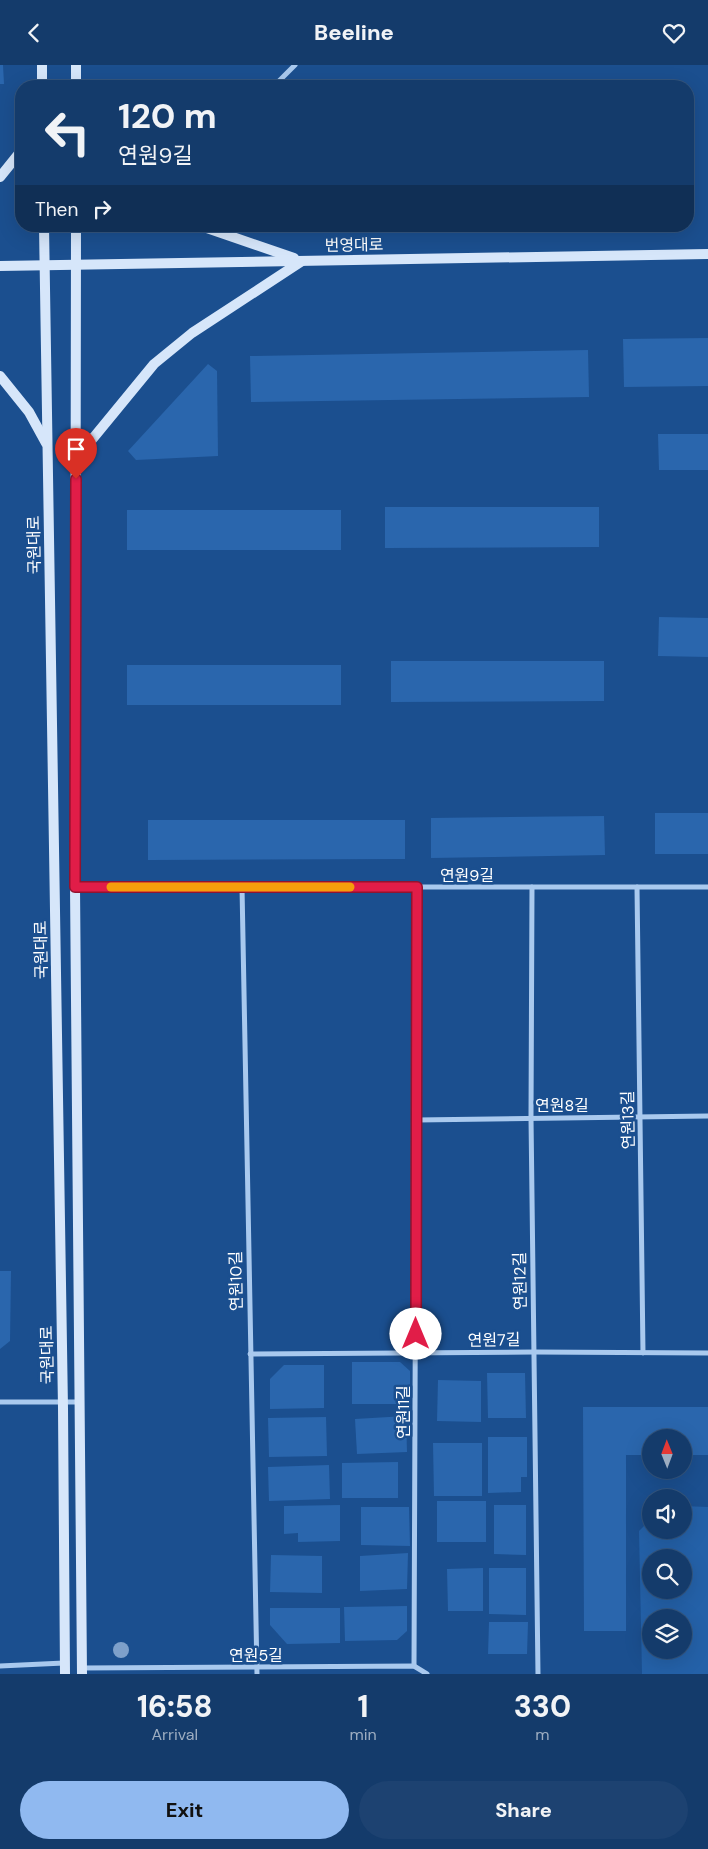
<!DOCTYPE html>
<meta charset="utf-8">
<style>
body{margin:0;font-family:"DM Sans","Noto Sans KR",sans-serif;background:#1d4271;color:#f1f3f6;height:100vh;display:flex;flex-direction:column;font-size:19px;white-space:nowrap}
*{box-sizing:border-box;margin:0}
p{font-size:16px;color:#9dadc1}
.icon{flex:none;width:28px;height:28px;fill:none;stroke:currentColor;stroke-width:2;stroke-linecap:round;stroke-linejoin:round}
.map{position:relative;height:1609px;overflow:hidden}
.sheet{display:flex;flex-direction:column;background:#143b6b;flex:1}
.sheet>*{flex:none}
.top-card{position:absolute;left:15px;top:15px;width:679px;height:152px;border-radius:20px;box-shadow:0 5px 20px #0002,0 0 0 1px #33557e;background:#143b6b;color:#f1f3f6;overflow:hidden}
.needle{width:32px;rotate:359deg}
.controls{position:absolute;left:642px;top:1364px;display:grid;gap:10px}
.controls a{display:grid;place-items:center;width:50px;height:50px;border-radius:50%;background:#143b6b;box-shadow:0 5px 20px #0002,0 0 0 1px #33557e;font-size:25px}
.pin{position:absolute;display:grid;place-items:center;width:42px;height:42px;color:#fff;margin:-51px -21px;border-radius:50% 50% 50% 0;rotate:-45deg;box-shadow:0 0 5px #0007}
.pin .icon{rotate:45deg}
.me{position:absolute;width:55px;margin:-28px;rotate:0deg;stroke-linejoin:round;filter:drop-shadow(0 0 4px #0008)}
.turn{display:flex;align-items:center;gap:18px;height:105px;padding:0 20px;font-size:22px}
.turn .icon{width:65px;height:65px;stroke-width:2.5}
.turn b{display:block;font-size:35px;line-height:42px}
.then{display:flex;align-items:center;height:48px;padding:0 20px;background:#0003;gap:10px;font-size:19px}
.eta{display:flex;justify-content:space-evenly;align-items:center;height:85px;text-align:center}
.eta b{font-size:30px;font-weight:800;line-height:35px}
.primary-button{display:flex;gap:10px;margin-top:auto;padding:10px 20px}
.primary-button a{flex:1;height:58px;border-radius:30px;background:#90b9f0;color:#111;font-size:20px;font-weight:800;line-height:58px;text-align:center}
.primary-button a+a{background:#1d4271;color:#f1f3f6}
header{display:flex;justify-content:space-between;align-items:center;height:65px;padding:0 20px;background:#143b6b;font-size:22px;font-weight:800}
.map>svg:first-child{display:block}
</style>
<header><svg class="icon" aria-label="back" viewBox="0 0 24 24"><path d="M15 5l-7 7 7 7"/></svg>Beeline<svg class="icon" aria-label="heart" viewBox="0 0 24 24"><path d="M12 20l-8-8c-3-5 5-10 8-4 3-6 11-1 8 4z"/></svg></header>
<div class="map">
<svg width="708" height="1609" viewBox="0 0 708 1609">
<rect width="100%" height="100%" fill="#1b4f8f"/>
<path fill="#2461a8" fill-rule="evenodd" d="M684,1441L708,1442V1609H642L639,1466L651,1454V1465H684ZM651,1492H684V1525H651ZM651,1552H684V1585H651Z"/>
<g fill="#2a66ad">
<polygon points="0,0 3,0 4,19 0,19"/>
<polygon points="708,273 708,321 624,322 623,274"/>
<polygon points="588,285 589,332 251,337 250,291"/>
<polygon points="208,299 217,306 218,391 136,395 128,386"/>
<polygon points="658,369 708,369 708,405 659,405"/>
<polygon points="385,442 599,442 599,482 385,483"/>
<rect x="127" y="445" width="214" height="40"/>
<polygon points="659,552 708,553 708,592 658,591"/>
<polygon points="391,596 604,596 604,636 391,637"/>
<rect x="127" y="600" width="214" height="40"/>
<rect x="655" y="748" width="53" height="41"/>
<polygon points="604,751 605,790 431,793 431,753"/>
<polygon points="148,755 405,755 405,794 148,795"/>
<polygon points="0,1206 11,1206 10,1276 0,1284"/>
<polygon points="352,1297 400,1297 410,1306 410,1339 352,1339"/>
<polygon points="284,1300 324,1300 324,1343 270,1344 270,1314"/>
<polygon points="487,1308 525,1308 526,1353 488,1353"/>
<polygon points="438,1315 481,1316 481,1357 437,1356"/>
<polygon points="583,1342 708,1342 708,1390 684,1390 684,1372 651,1372 651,1390 626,1390 626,1566 584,1566"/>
<polygon points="406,1351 407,1387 357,1389 355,1354"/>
<polygon points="326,1352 327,1391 269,1392 268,1353"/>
<polygon points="488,1372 527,1372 527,1412 521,1412 521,1427 488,1428"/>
<polygon points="433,1378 482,1378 482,1431 434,1431"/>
<polygon points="398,1397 398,1433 342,1433 342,1398"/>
<polygon points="329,1400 330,1434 269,1436 268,1402"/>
<rect x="437" y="1436" width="49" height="41"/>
<polygon points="340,1440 340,1476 298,1477 298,1468 284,1469 284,1441"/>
<polygon points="494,1440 526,1440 526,1490 494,1489"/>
<polygon points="361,1442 409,1442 410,1481 361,1480"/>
<polygon points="408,1488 407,1524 360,1526 360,1491"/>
<polygon points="271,1490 322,1491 322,1528 270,1527"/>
<polygon points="483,1503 483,1546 448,1546 447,1504"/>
<polygon points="489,1503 526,1503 526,1550 489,1549"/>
<polygon points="407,1541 407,1566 397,1575 345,1576 344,1542"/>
<polygon points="270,1543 340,1543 340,1578 287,1579 270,1560"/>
<polygon points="489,1557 528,1557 527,1589 488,1589"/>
</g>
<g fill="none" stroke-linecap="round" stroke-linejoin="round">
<g stroke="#a9c9ee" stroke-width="5">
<polyline points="274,21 295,0"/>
<polyline points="75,822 708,822"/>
<polyline points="242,822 257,1609"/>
<polyline points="532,822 531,1053 538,1609"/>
<polyline points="637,822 643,1288"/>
<polyline points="417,1055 708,1051"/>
<polyline points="250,1289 534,1287 708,1288"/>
<polyline points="0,1337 79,1337"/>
<polyline points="0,1601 64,1598"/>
<polyline points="414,1601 417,822"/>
<polyline points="82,1603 414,1601 427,1609"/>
</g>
<g stroke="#d6e6fa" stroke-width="10">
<polyline points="42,0 42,21"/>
<polyline points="76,21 76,0"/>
<polyline points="0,112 21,86"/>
<polyline points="44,161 63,1343 65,1609"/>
<polyline points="76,161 75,822 82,1609"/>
<polyline points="201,161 294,193"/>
<polyline points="0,201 708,189"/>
<polyline points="0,311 29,347 46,378"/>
<polyline points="76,394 154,299 192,268 302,196"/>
</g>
</g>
<circle fill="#7ea0ca" cx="121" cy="1585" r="8"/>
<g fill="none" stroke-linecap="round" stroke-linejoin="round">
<defs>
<polyline id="route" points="76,414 75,822 417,822 416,1269"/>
</defs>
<use href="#route" stroke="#92132f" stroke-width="12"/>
<use href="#route" stroke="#e11d48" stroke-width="9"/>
<polyline stroke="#f59e0b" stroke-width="9" points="111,822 350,822"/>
</g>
<g text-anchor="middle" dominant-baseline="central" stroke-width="5" stroke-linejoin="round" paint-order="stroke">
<g font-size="16" fill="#fff" stroke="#1b4f8f">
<text transform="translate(354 180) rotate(-1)">번영대로</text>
<text transform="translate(34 480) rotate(-91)">국원대로</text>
<text x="467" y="810">연원9길</text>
<text transform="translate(41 885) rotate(-91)">국원대로</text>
<text x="562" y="1040">연원8길</text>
<text transform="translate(628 1055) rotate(-91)">연원13길</text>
<text transform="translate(236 1216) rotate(-91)">연원10길</text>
<text transform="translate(520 1216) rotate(-91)">연원12길</text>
<text transform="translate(494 1275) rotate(-1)">연원7길</text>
<text transform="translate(47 1290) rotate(-91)">국원대로</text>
<text transform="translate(403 1347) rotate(-90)">연원11길</text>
<text x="256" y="1590">연원5길</text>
</g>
</g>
</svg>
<div class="controls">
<a><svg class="needle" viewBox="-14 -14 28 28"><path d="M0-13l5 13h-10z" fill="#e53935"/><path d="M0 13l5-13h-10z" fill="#9dadc1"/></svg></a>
<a><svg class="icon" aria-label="sound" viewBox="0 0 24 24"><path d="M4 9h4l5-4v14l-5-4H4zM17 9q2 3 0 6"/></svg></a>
<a><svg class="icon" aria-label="search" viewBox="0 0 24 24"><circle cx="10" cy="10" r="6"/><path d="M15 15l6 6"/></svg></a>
<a><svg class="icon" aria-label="layers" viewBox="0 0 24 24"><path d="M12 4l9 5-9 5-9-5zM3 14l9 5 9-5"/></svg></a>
</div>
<div class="pin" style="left:76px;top:414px;background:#d93025"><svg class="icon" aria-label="arrive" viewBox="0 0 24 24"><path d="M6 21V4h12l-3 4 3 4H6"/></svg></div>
<svg class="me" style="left:416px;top:1269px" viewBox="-20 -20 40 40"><circle r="19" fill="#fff"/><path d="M0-13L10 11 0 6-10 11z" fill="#e11d48"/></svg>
<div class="top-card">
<div class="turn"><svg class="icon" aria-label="left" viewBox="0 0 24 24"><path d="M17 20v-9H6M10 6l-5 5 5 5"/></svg><div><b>120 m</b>연원9길</div></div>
<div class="then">Then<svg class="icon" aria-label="right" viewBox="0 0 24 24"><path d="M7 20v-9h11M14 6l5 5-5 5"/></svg></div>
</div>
</div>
<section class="sheet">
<div class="eta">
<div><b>16:58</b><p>Arrival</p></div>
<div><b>1</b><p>min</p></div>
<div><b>330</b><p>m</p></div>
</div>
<div class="primary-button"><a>Exit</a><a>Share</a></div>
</section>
